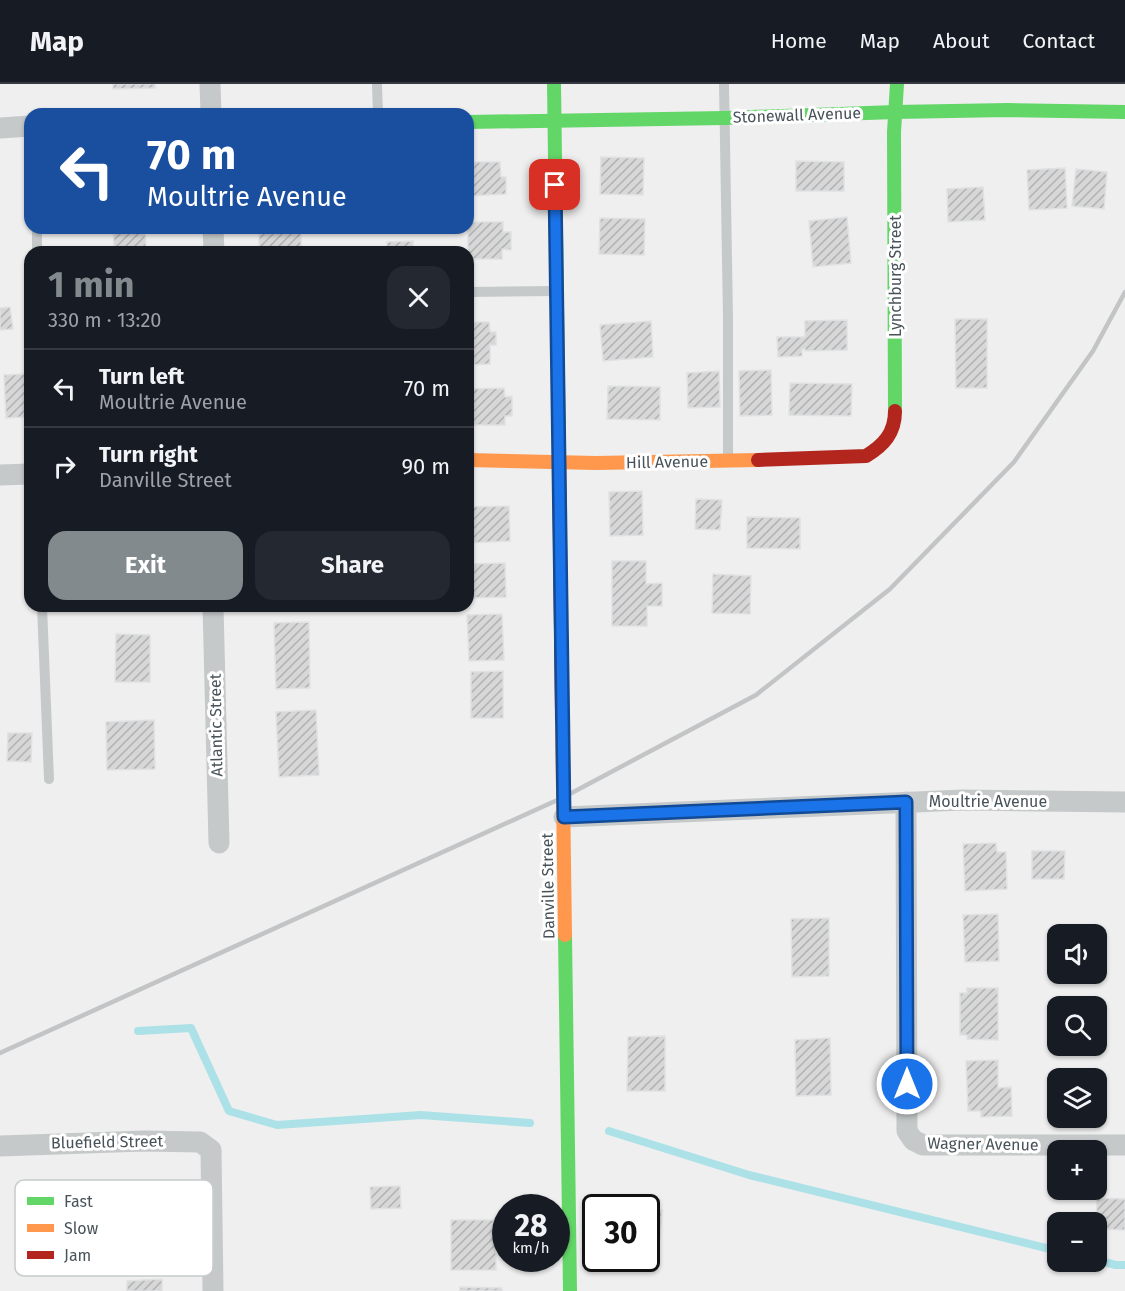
<!DOCTYPE html>
<meta charset="utf-8">
<style>
body{margin:0;font-family:"Fira Sans",sans-serif;background:#242831;color:#f1f3f6;height:100vh;display:flex;flex-direction:column;font-size:22px;white-space:nowrap}
*{box-sizing:border-box;margin:0}
p{font-size:20px;color:#9ea1a6}
.icon{flex:none;width:33px;height:33px;fill:none;stroke:currentColor;stroke-width:2;stroke-linecap:round;stroke-linejoin:round}
.map{position:relative;flex:1;overflow:hidden}
.drawer{position:absolute;left:24px;top:162px;width:450px;height:366px;display:flex;flex-direction:column;background:#171b24;border-radius:18px;box-shadow:0 2px 4px #0004}
.drawer>*{flex:none}
.top-card{position:absolute;left:24px;top:24px;width:450px;height:126px;border-radius:18px;box-shadow:0 2px 4px #0004;background:#1a4fa0;color:#fff;overflow:hidden}
.fabs{position:absolute;left:1047px;top:840px;display:grid;gap:12px}
.fabs a{display:grid;place-items:center;width:60px;height:60px;border-radius:12px;background:#171b24;box-shadow:0 2px 4px #0004;font-size:30px}
.speed{position:absolute;left:492px;top:1110px;display:flex;gap:12px;font-size:30px;font-weight:700;text-align:center}
.speed>*{display:grid;place-content:center;width:78px;height:78px;border-radius:50%;background:#171b24;box-shadow:0 2px 4px #0004;line-height:1}
.speed small{font-size:15px;font-weight:400}
.speed .limit{border:3px solid #111;border-radius:9px;background:#fff;color:#111}
.pin{position:absolute;display:grid;place-items:center;width:51px;height:51px;color:#fff;margin:-26px;border-radius:12px;box-shadow:0 3px 9px #0006}
.me{position:absolute;width:66px;margin:-33px;rotate:0deg;stroke-linejoin:round;filter:drop-shadow(0 0 4px #0008)}
.turn{display:flex;align-items:center;gap:21px;height:126px;padding:0 24px;font-size:27px}
.turn .icon{width:78px;height:78px;stroke-width:2.5}
.turn b{display:block;font-size:42px;line-height:51px}
.round{display:grid;place-items:center;flex:none;width:63px;height:63px;border-radius:18px;background:#242831}
.head{display:flex;align-items:center;justify-content:space-between;height:102px;padding:0 24px}
h1{font-size:36px;font-weight:700;line-height:45px;color:#828a8e}
.primary-button{display:flex;gap:12px;margin-top:auto;padding:12px 24px}
.primary-button a{flex:1;height:69px;border-radius:18px;background:#828a8e;color:#fff;font-size:24px;font-weight:700;line-height:69px;text-align:center}
.primary-button a+a{background:#242831;color:#f1f3f6}
ul{padding:0;list-style:none}
li{display:flex;align-items:center;gap:18px;height:78px;padding:0 24px;border-top:2px solid #363941}
li div{flex:1}
li b{display:block;font-size:22px}
li em{font-style:normal}
header{display:flex;align-items:center;gap:36px;box-sizing:border-box;height:84px;padding:0 30px;background:#171b24;border-bottom:2px solid #363941}
header strong{font-size:28px}
nav{display:flex;gap:33px;margin-inline-start:auto;font-size:21px}
.map>svg:first-child{display:block}
</style>
<header>
<strong>Map</strong>
<nav><a>Home</a><a>Map</a><a>About</a><a>Contact</a></nav>
</header>
<div class="map">
<svg width="1125" height="1207" viewBox="0 0 1125 1207">
<defs>
<pattern id="building-hatch" width="6" height="6" patternUnits="userSpaceOnUse" patternTransform="scale(1.5)"><rect width="6" height="6" fill="#d7d7d8"/><path d="M-1 1l2-2M0 6l6-6M5 7l2-2" fill="none" stroke="#b0b1b2"/></pattern>
</defs>
<rect width="100%" height="100%" fill="#efefef"/>
<g fill="none" stroke-linecap="round" stroke-linejoin="round">
<g stroke="#ace1e7" stroke-width="8">
<polyline points="138,947 191,944 229,1027 277,1041 421,1031 530,1039"/>
<polyline points="609,1047 749,1091 1058,1167"/>
<polyline points="1096,1176 1116,1181 1125,1181"/>
</g>
</g>
<g fill="url(#building-hatch)" stroke="#e0e1e2" stroke-width="1.5">
<polygon points="113,0 155,0 155,4 113,5"/>
<polygon points="601,73 644,74 643,111 600,110"/>
<polygon points="796,77 844,78 844,107 796,107"/>
<polygon points="468,78 500,78 501,93 506,93 506,110 468,112"/>
<polygon points="1065,84 1067,124 1029,126 1027,86"/>
<polygon points="1076,85 1107,88 1104,125 1072,122"/>
<polygon points="983,103 985,136 948,138 947,105"/>
<polygon points="847,133 851,179 813,183 809,137"/>
<polygon points="600,134 645,135 644,171 599,170"/>
<polygon points="468,138 503,138 503,148 511,148 511,166 502,165 502,175 468,175"/>
<polygon points="113,144 145,144 146,163 114,164"/>
<rect x="259" y="144" width="42" height="24"/>
<polygon points="413,157 413,168 387,168 387,158"/>
<polygon points="10,223 13,245 0,246 0,224"/>
<polygon points="955,235 987,235 987,304 956,304"/>
<polygon points="847,236 847,266 805,267 805,265 802,265 802,272 778,273 777,253 805,253 805,237"/>
<polygon points="651,237 653,273 603,277 600,241"/>
<polygon points="468,238 489,238 490,248 496,248 496,261 490,261 490,280 468,281"/>
<polygon points="771,286 772,331 740,332 739,287"/>
<polygon points="719,287 720,323 688,324 687,289"/>
<polygon points="25,290 27,333 6,334 4,291"/>
<polygon points="790,299 852,300 851,332 789,331"/>
<polygon points="608,302 660,303 660,336 607,335"/>
<polygon points="504,304 505,313 512,312 512,332 505,332 505,341 470,341 469,305"/>
<polygon points="642,407 643,451 610,452 609,408"/>
<polygon points="696,415 722,416 720,446 695,445"/>
<polygon points="509,422 510,457 468,459 468,423"/>
<polygon points="747,433 800,434 800,465 747,464"/>
<polygon points="612,477 646,477 646,500 662,499 662,522 647,522 647,542 612,542"/>
<polygon points="505,479 506,513 468,514 468,480"/>
<polygon points="713,490 751,492 750,530 712,529"/>
<polygon points="502,530 504,576 469,577 467,531"/>
<polygon points="309,538 310,604 276,605 274,539"/>
<polygon points="116,550 150,551 150,598 115,598"/>
<polygon points="503,587 503,634 471,634 471,588"/>
<polygon points="316,626 319,691 279,693 276,628"/>
<polygon points="154,636 155,685 107,686 106,638"/>
<polygon points="8,649 32,649 31,678 7,677"/>
<polygon points="996,759 997,768 1006,768 1007,805 965,807 963,760"/>
<polygon points="1032,767 1065,767 1064,795 1032,795"/>
<polygon points="998,830 999,877 965,878 963,831"/>
<polygon points="829,834 829,892 792,893 791,835"/>
<polygon points="967,904 998,904 998,956 967,955 967,951 960,951 960,909 967,909"/>
<polygon points="665,952 665,1007 627,1007 628,953"/>
<polygon points="830,954 831,1011 796,1012 795,956"/>
<polygon points="998,976 998,1004 1011,1003 1012,1032 981,1033 981,1027 968,1027 966,977"/>
<polygon points="400,1102 401,1124 371,1125 370,1103"/>
<polygon points="1097,1114 1125,1115 1125,1146 1096,1145"/>
<polygon points="646,1125 662,1126 660,1154 646,1153"/>
<rect x="451" y="1136" width="45" height="50"/>
<polygon points="162,1195 162,1207 127,1207 127,1197"/>
<polygon points="460,1203 502,1204 502,1207 460,1207"/>
</g>
<g fill="none" stroke-linecap="round" stroke-linejoin="round">
<g stroke="#c6c9ca" stroke-width="10">
<polyline points="377,0 378,30"/>
<polyline points="724,0 728,234 728,374"/>
<polyline points="37,144 37,168"/>
<polyline points="468,208 555,207"/>
<polyline points="42,522 49,695"/>
</g>
<g stroke="#c6c9ca" stroke-width="21">
<polyline points="210,0 211,30"/>
<polyline points="0,44 30,42"/>
<polyline points="213,144 214,168"/>
<polyline points="0,391 30,390"/>
<polyline points="213,522 219,759"/>
<polyline points="906,718 907,1047 913,1056 923,1061 1125,1061"/>
<polyline points="564,733 963,716 1125,718"/>
<polyline points="0,1062 144,1057 200,1058 211,1066 213,1207"/>
</g>
<g stroke="#63d668" stroke-width="14">
<polyline points="554,0 559,371"/>
<polyline points="468,38 725,34 895,28 1008,26 1125,28"/>
<polyline points="895,327 894,48 897,0"/>
<polyline points="565,851 570,1207"/>
</g>
<g stroke="#ff974d" stroke-width="14">
<polyline points="468,376 596,379 758,376"/>
<polyline points="562,635 565,851"/>
</g>
<g stroke="#b3261e" stroke-width="14">
<polyline points="559,371 562,635"/>
<path d="M758,376L866,372C884,361 895,349 895,327"/>
</g>
<polyline stroke="#c2c4c5" stroke-width="4.5" points="0,969 564,713 756,611 890,505 1014,378 1093,267 1125,208"/>
</g>
<g fill="none" stroke-linecap="round" stroke-linejoin="round">
<defs>
<polyline id="route" points="555,101 564,733 906,718 907,1000"/>
</defs>
<use href="#route" stroke="#114b97" stroke-width="15"/>
<use href="#route" stroke="#1a73e8" stroke-width="10"/>
</g>
<g text-anchor="middle" dominant-baseline="central" stroke-width="6" stroke-linejoin="round" paint-order="stroke">
<g font-size="16" fill="#485359" stroke="#fff">
<text transform="translate(797 31) rotate(-2)">Stonewall Avenue</text>
<text transform="translate(895 192) rotate(-90)">Lynchburg Street</text>
<text transform="translate(667 378) rotate(-1)">Hill Avenue</text>
<text transform="translate(216 641) rotate(-91)">Atlantic Street</text>
<text x="988" y="717">Moultrie Avenue</text>
<text transform="translate(548 802) rotate(-91)">Danville Street</text>
<text transform="translate(107 1058) rotate(-1)">Bluefield Street</text>
<text transform="translate(983 1060) rotate(1)">Wagner Avenue</text>
</g>
</g>
<rect x="15" y="1096" width="198" height="96" rx="9" fill="#fff" stroke="#c8cbcd" stroke-width="1.5"/>
<rect x="27" y="1113" width="27" height="8" fill="#63d668"/>
<rect x="27" y="1140" width="27" height="8" fill="#ff974d"/>
<rect x="27" y="1167" width="27" height="8" fill="#b3261e"/>
<g font-size="16" fill="#485359">
<text x="64" y="1123">Fast</text>
<text x="64" y="1150">Slow</text>
<text x="64" y="1177">Jam</text>
</g>
</svg>
<div class="fabs">
<a><svg class="icon" aria-label="sound" viewBox="0 0 24 24"><path d="M4 9h4l5-4v14l-5-4H4zM17 9q2 3 0 6"/></svg></a>
<a><svg class="icon" aria-label="search" viewBox="0 0 24 24"><circle cx="10" cy="10" r="6"/><path d="M15 15l6 6"/></svg></a>
<a><svg class="icon" aria-label="layers" viewBox="0 0 24 24"><path d="M12 4l9 5-9 5-9-5zM3 14l9 5 9-5"/></svg></a>
<a>+</a>
<a>−</a>
</div>
<div class="speed"><div>28<small>km/h</small></div><div class="limit">30</div></div>
<div class="pin" style="left:555px;top:101px;background:#d93025"><svg class="icon" aria-label="arrive" viewBox="0 0 24 24"><path d="M6 21V4h12l-3 4 3 4H6"/></svg></div>
<svg class="me" style="left:907px;top:1000px" viewBox="-20 -20 40 40"><circle r="17" fill="#1a73e8" stroke="#fff" stroke-width="3"/><path d="M0-11L8 9 0 5-8 9z" fill="#fff"/></svg>
<div class="top-card">
<div class="turn"><svg class="icon" aria-label="left" viewBox="0 0 24 24"><path d="M17 20v-9H6M10 6l-5 5 5 5"/></svg><div><b>70 m</b>Moultrie Avenue</div></div>
</div>
<section class="drawer">
<div class="head"><div><h1>1 min</h1><p>330 m · 13:20</p></div><a class="round"><svg class="icon" aria-label="close" viewBox="0 0 24 24"><path d="M6 6l12 12M18 6L6 18"/></svg></a></div>
<ul>
<li><svg class="icon" aria-label="left" viewBox="0 0 24 24"><path d="M17 20v-9H6M10 6l-5 5 5 5"/></svg><div><b>Turn left</b><p>Moultrie Avenue</p></div><em>70 m</em></li>
<li><svg class="icon" aria-label="right" viewBox="0 0 24 24"><path d="M7 20v-9h11M14 6l5 5-5 5"/></svg><div><b>Turn right</b><p>Danville Street</p></div><em>90 m</em></li>
</ul>
<div class="primary-button"><a>Exit</a><a>Share</a></div>
</section>
</div>
